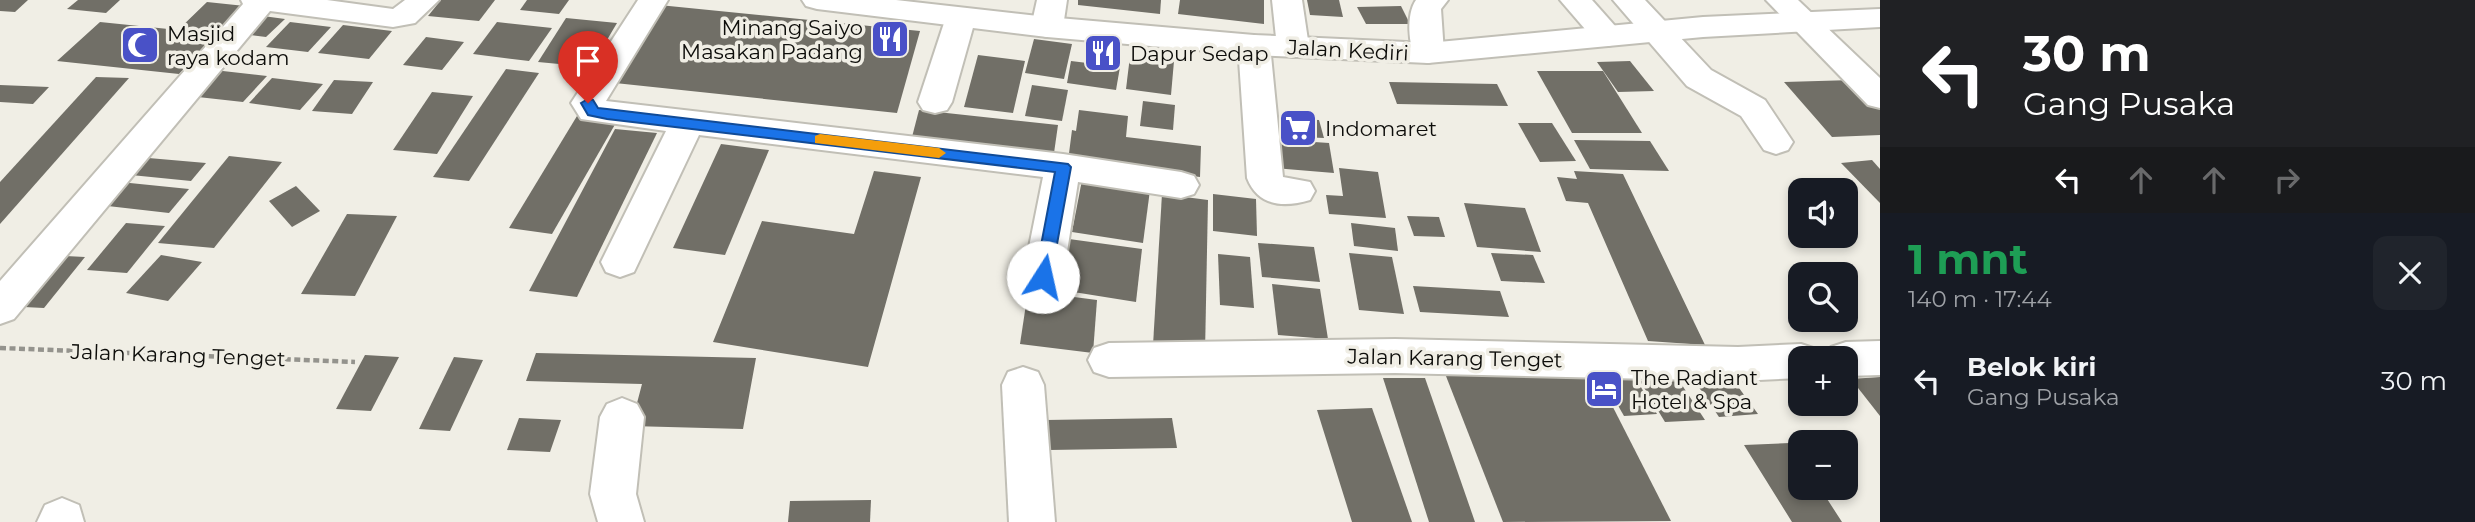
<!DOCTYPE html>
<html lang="id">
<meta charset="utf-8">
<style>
body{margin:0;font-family:Montserrat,sans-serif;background:#20242c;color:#f1f3f6;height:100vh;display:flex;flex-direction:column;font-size:26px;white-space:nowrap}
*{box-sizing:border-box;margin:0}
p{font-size:23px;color:#9ea1a6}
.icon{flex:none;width:38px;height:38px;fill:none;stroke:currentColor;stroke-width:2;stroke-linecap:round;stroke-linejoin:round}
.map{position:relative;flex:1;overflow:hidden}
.side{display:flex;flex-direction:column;background:#171b24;width:595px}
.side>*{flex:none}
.hud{background:#202124;color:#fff;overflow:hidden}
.fabs{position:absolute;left:1788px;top:178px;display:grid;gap:14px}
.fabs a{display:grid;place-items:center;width:70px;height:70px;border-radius:14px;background:#171b24;box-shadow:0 4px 10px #0003;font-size:35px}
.pin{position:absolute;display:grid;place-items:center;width:60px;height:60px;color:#fff;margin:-72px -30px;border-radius:50% 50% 50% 0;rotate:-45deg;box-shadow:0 0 7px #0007}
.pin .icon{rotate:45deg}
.me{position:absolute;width:77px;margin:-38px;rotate:10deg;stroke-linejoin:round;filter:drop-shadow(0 0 5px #0008)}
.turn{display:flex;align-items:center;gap:24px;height:147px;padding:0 28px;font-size:32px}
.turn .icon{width:91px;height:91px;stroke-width:2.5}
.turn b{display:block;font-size:49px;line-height:60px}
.lanes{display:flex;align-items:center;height:66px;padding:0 28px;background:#0003;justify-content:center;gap:35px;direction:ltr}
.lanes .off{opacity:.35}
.round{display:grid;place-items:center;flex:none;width:74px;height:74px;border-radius:14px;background:#20242c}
.headline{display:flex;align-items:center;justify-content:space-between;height:119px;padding:0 28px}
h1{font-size:42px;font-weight:700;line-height:52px;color:#1e9e55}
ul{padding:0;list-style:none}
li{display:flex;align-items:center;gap:21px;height:98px;padding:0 28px}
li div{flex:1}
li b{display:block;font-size:26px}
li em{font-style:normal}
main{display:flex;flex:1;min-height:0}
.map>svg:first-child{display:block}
</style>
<main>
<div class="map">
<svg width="1880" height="522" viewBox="0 0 1880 522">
<rect width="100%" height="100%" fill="#f0eee5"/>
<g fill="#716f67">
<polygon points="0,0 28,0 15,12 0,11"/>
<polygon points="78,0 120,0 106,13 67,9"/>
<polygon points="441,0 495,0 479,21 428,16"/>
<polygon points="527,0 569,0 559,14 520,10"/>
<polygon points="1078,0 1161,0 1160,14 1078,5"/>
<polygon points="1180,0 1264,0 1264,24 1178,14"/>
<polygon points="1307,0 1339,0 1343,17 1310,15"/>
<polygon points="207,2 245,6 179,74 57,61 100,22 178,30"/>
<polygon points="659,5 920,31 897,113 615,83"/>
<polygon points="1401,6 1410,24 1366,24 1357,7"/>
<polygon points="263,16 285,19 266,37 243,34"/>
<polygon points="566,18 617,23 591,67 538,62"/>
<polygon points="290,22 331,27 308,52 266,47"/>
<polygon points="497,22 552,28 529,61 473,54"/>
<polygon points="343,25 392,31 369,59 318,53"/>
<polygon points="426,37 464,42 442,70 403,65"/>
<polygon points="1034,39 1072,44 1064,79 1025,73"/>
<polygon points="978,55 1025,61 1013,113 964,107"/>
<polygon points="1130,56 1174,61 1171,95 1126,89"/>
<polygon points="1071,61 1120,67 1116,90 1067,83"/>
<polygon points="1630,61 1654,91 1618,92 1597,62"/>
<polygon points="506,69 539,73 469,181 433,177"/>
<polygon points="214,70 267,76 243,102 189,96"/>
<polygon points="1537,71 1603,71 1642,133 1572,133"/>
<polygon points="96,77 129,78 0,224 0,182"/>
<polygon points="272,78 323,84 300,110 249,103"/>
<polygon points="334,80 373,82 352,114 312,111"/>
<polygon points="1853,80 1880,109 1880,135 1832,137 1784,82"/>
<polygon points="1389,82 1497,84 1508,106 1397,104"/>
<polygon points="0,85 49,87 33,104 0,102"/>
<polygon points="1032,85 1068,90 1062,121 1025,116"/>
<polygon points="432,92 473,96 437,154 393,150"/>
<polygon points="1143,101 1175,105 1173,130 1140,126"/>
<polygon points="919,110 1058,125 1054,153 912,137"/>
<polygon points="1079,110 1128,116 1126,137 1201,146 1200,177 1068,161 1072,130 1076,131"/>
<polygon points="577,116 617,121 552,234 509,228"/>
<polygon points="1273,118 1319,120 1324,138 1277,136"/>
<polygon points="1518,123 1552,123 1576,161 1540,162"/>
<polygon points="615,129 657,133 577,297 529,291"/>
<polygon points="1269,139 1329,143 1334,173 1274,168"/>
<polygon points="1574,140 1650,141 1669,171 1590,169"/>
<polygon points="721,144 769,150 725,255 673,248"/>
<polygon points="229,156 282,162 214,248 158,243"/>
<polygon points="137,157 206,163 191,181 121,174"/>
<polygon points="1872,160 1880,169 1880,203 1841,163"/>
<polygon points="1339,168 1378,172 1386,218 1329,214 1326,195 1343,196"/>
<polygon points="874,171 921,177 868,367 713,342 762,221 854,234"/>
<polygon points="1574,171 1623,174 1705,345 1648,341 1588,203 1566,201 1557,177 1577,179"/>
<polygon points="1082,180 1150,190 1143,243 1072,232"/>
<polygon points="120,182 189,189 169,213 99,205"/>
<polygon points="296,186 320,211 292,227 269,201"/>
<polygon points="1162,194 1208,200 1205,353 1153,345"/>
<polygon points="1213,194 1256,199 1257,236 1213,231"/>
<polygon points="1464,203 1525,208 1541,252 1477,247"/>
<polygon points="347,214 397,216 355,296 301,294"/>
<polygon points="1407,216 1439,217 1445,237 1414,236"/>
<polygon points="126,223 165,226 127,273 87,270"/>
<polygon points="1351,223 1395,228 1398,251 1354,246"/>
<polygon points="1069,239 1142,249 1136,302 1061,290"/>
<polygon points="1258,243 1314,247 1320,282 1262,277"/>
<polygon points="1349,253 1392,257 1404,314 1359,310"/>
<polygon points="1491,253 1533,255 1545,283 1501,281"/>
<polygon points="1218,254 1250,257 1254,308 1220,305"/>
<polygon points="46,255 85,257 44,308 4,306"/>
<polygon points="161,255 202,262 168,301 126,293"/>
<polygon points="1272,284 1320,289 1328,339 1278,335"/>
<polygon points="1413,286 1500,291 1509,317 1420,312"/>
<polygon points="1028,291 1097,300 1093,353 1020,344"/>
<polygon points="536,353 756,358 743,429 631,426 642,384 526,381"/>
<polygon points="365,355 399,357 371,411 336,409"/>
<polygon points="454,357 483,360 450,431 419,429"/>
<polygon points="1594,370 1671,521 1503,522 1444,371"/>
<polygon points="1632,372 1657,414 1624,416 1600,374"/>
<polygon points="1731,377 1758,414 1719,417 1694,380"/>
<polygon points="1880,377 1880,416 1851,379"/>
<polygon points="1383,378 1425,378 1475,522 1429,522"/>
<polygon points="1678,379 1705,420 1665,422 1640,381"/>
<polygon points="1372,408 1412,522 1352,522 1317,410"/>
<polygon points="519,418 561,420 550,452 507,450"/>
<polygon points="1172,418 1177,448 1049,450 1046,420"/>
<polygon points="1790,443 1801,460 1801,488 1820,488 1842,522 1792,522 1744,445"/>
<polygon points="871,500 870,522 788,522 790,501"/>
</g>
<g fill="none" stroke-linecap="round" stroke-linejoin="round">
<defs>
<g id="minor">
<polygon points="241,0 327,0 393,9 405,0 439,0 415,23 393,27 270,11 14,319 0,324 0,281 243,4"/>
<polygon points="638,0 668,0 606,101 1063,154 1181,172 1194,176 1199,185 1194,194 1181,198 1078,182 1063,277 1057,288 1043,292 1029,288 1023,277 1043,177 699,135 634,272 620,277 606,272 601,262 666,131 581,119 571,103"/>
<polygon points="1037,0 1067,0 1063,27 1058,34 1047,37 1036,34 1031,27"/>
<polygon points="1272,0 1302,0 1309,47 1304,54 1293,57 1282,54 1277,47"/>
<path d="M1416,0H1448L1441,9L1444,53L1439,60L1428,63L1417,60C1408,46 1406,14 1416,0Z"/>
<polygon points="1560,0 1592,0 1624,36 1619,43 1608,46 1597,43"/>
<polygon points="1613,0 1645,0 1711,70 1765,100 1793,142 1788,150 1776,154 1764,150 1741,116 1687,86"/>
<polygon points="1766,0 1798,0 1880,78 1880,108 1868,105"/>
<polygon points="961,8 972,10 976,17 952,102 947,110 935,113 923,110 918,102 946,17 950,10"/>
<path d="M1254,35L1265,38L1270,45L1283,177L1310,182L1315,191L1310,200C1283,208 1258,206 1247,178L1238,45L1243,38Z"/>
<polygon points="1395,339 1738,347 1801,344 1816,349 1821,359 1801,359 1801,378 1738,381 1395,373 1109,377 1094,372 1088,360 1094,348 1109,343"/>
<polygon points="1880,341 1880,375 1846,376 1846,359 1825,359 1831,347 1846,342"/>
<polygon points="1023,367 1038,372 1044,385 1055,522 1009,522 1002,385 1008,372"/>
<polygon points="622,398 637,404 644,417 636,494 644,522 598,522 590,494 600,417 607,404"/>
<polygon points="62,498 79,505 84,522 37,522 45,505"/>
</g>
<polygon id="major" points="802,0 896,0 1047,17 1254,35 1428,43 1703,17 1880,9 1880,27 1703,37 1428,63 1254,55 1047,37 817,9 806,6"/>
</defs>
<use href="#minor" stroke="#c1bfb6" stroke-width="4"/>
<use href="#major" stroke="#c1bfb6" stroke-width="4"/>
<polyline stroke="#94938d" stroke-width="4.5" stroke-dasharray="6 3.5" stroke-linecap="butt" points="0,348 355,362"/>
<use href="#minor" fill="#fff" fill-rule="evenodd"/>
<use href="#major" fill="#fff" fill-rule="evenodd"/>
</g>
<polygon fill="#1a73e8" stroke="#114b97" stroke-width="2" points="588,99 593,100 598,108 607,109 1068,164 1071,167 1051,277 1043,284 1035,277 1055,172 607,119 588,115 581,103"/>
<polygon fill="#f59e0b" points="820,134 939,148 946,153 939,158 815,143 815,136"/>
<defs>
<symbol id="restaurant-square" viewBox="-11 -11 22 22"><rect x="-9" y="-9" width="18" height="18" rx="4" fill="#4951c7" stroke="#f0eee5"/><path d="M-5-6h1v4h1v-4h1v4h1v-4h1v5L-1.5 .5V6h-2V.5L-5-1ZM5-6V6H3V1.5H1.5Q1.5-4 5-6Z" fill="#fff"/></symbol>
<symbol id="mosque-square" viewBox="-11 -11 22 22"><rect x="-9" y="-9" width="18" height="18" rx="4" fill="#4951c7" stroke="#f0eee5"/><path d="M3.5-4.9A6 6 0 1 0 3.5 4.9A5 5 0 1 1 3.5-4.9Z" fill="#fff"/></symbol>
<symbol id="supermarket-square" viewBox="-11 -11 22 22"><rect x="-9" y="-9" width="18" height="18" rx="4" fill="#4951c7" stroke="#f0eee5"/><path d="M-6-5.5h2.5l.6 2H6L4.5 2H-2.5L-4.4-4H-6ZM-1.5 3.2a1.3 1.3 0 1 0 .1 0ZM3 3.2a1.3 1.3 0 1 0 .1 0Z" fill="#fff"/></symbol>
<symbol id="hotel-square" viewBox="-11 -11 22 22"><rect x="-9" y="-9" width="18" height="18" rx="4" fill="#4951c7" stroke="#f0eee5"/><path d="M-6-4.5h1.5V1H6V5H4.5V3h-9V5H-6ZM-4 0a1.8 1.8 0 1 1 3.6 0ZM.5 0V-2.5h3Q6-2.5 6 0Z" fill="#fff"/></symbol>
</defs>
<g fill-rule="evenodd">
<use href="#restaurant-square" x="868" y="17" width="44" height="44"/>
<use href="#mosque-square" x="118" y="23" width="44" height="44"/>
<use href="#restaurant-square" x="1081" y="31" width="44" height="44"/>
<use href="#supermarket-square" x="1276" y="106" width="44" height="44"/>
<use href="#hotel-square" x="1582" y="367" width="44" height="44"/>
</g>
<g text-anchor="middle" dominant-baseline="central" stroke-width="7" stroke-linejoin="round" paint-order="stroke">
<g font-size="21" fill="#0d0d0a" stroke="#f0eee5" text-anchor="start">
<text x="863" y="27" text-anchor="end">Minang Saiyo<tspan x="863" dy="24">Masakan Padang</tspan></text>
<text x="167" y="33">Masjid<tspan x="167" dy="24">raya kodam</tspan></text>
<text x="1130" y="53">Dapur Sedap</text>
<text x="1325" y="128">Indomaret</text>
<text x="1631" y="377">The Radiant<tspan x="1631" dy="24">Hotel &amp; Spa</tspan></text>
</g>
<g font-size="21" fill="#0d0d0a" stroke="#f0eee5">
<text transform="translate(1348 50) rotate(3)">Jalan Kediri</text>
<text transform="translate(178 355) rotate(2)">Jalan Karang Tenget</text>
<text transform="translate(1455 358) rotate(1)">Jalan Karang Tenget</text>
</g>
</g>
</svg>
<div class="fabs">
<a><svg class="icon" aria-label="sound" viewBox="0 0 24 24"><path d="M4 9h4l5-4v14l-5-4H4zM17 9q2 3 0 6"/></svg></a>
<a><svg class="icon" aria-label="search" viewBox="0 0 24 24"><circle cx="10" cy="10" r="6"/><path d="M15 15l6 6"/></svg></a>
<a>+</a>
<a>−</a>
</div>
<div class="pin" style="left:588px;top:103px;background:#d93025"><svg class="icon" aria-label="arrive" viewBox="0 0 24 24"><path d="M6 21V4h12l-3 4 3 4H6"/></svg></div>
<svg class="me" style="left:1043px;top:277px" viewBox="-20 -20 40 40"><circle r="19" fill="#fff"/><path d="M0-13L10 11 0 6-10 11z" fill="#1a73e8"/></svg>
</div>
<section class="side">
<div class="hud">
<div class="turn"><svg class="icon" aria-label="left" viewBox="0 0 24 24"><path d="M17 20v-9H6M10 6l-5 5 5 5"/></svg><div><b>30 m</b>Gang Pusaka</div></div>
<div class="lanes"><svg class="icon" aria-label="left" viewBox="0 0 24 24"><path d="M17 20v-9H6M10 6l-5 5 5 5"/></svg><svg class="icon off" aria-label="ahead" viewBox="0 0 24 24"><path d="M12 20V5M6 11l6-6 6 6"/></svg><svg class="icon off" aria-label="ahead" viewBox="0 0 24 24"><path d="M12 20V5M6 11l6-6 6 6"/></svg><svg class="icon off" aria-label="right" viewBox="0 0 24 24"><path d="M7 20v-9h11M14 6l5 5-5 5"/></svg></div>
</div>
<div class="headline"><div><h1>1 mnt</h1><p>140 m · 17:44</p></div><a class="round"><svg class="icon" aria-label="close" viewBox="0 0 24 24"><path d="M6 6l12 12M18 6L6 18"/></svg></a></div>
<ul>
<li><svg class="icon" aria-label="left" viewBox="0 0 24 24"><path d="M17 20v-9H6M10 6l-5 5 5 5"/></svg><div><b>Belok kiri</b><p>Gang Pusaka</p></div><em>30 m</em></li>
</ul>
</section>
</main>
